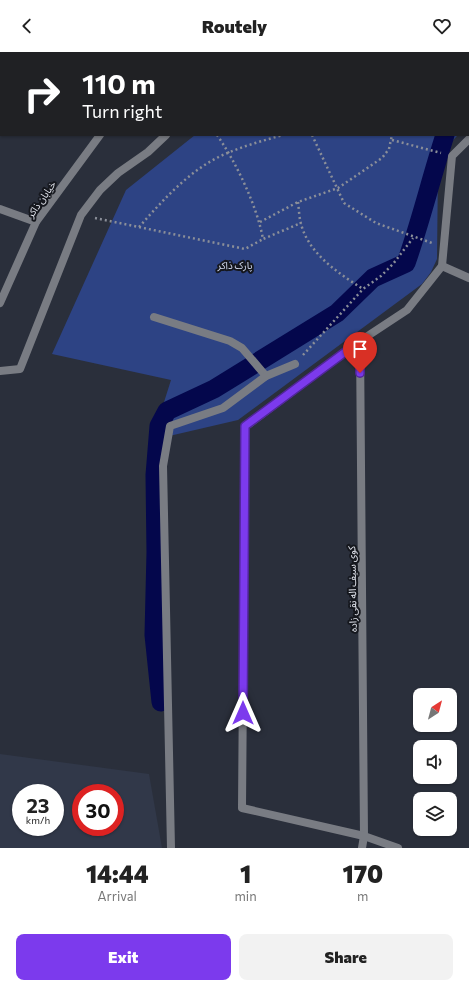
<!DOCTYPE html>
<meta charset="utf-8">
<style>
body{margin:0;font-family:Commissioner,"Noto Sans Arabic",sans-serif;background:#f2f2f2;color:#222;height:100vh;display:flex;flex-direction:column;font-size:15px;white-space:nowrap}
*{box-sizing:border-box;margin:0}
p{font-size:13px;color:#767676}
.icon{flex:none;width:22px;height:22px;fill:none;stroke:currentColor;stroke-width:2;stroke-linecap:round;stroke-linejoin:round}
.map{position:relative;height:796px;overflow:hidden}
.details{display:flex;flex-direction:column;background:#fff;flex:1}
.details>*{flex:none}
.guide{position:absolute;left:0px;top:0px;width:469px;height:84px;box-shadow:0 1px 3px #0004;background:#202124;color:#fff;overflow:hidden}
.needle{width:26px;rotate:36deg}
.fabs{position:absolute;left:413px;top:636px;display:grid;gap:8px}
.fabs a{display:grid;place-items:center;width:44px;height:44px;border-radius:8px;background:#fff;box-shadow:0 1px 3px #0004;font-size:20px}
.speed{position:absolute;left:12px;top:732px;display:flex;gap:8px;font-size:20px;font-weight:700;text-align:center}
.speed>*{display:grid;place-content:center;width:52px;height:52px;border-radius:50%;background:#fff;box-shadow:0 1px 3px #0004;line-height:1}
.speed small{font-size:10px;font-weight:400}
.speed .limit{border:6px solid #d22;background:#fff;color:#111}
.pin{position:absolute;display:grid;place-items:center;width:34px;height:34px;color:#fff;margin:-41px -17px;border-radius:50% 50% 50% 0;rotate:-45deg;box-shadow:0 0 4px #0007}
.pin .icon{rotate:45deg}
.me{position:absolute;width:44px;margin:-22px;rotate:0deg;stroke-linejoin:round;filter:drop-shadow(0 0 3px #0008)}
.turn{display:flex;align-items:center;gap:14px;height:84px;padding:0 16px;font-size:18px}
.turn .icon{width:52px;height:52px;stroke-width:2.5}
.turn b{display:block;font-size:28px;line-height:34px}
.eta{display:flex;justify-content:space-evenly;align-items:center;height:68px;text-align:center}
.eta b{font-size:24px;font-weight:800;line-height:28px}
.cta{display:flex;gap:8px;margin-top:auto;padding:8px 16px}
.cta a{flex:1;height:46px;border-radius:8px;background:#7c3aed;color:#fff;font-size:16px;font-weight:800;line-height:46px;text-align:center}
.cta a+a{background:#f2f2f2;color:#222}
header{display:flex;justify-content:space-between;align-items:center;height:52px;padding:0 16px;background:#fff;font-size:18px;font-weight:800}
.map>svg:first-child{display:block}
</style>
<header><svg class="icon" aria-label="back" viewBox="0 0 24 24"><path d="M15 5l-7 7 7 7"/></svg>Routely<svg class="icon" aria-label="heart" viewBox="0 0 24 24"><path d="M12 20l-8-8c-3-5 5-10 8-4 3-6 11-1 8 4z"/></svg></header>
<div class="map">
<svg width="469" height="796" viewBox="0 0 469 796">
<rect width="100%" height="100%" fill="#2a2f3b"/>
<path fill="#313849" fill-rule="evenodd" d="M0,702L149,722L162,796H0ZM21,741H55V775H21ZM81,741H115V775H81Z"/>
<g fill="#2d4384">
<polygon points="399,0 469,0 468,73 468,1 396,1"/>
<polygon points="195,83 458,83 447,94 438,114 437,207 431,220 422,232 238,368 152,388 171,328 52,302 126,138"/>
</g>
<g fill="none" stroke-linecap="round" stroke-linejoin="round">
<g stroke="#04074c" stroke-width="19">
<polyline points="468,52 469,52"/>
<path d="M161,650L154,583L156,500L155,423L159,374L167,359L214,337L337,261L373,226L406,211C421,169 431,126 445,83"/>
</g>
<g stroke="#8b8f99" stroke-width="2.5" stroke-dasharray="2 3" stroke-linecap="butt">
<polyline points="377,0 378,1"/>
<polyline points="468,16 469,15"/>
<path d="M217,83C236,110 257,154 263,187L301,171"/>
<polyline points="312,83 344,151 376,171 432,191"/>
<polyline points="392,88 441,101"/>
<path d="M298,150C299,157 299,165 301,172C309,202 338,221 363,237"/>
<polyline points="95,166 245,197 263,187"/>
<polyline points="260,170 298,150 338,136 382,106 389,97 392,83"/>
<path d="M139,175C165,146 193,114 230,100C247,93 265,88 283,83"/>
<polyline points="303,303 363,237 381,224 393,212 413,186"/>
</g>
<g stroke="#797c83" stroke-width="8">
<polyline points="76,0 76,1"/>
<polyline points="353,1 355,0"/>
<polyline points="0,157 36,170"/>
<polyline points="442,214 469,226"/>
<polyline points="154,265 230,289 242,296 266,324"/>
<polyline points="360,289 364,784 362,796"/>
<polyline points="0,319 20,317 81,163 100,138 118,121 148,100 166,83"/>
<polyline points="171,796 163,414 170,374 223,356 266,324 295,312"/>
<polyline points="398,796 364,784 242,756 245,375 360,289 407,258 442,214 452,104 469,87"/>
</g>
<g stroke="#797c83" stroke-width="8">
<polyline points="220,1 223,0"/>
<polyline points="0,251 36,170 100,83"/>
</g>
</g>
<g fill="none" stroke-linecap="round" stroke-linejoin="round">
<defs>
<polyline id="route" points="243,661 245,374 360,289 360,321"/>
</defs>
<use href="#route" stroke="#51269a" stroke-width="10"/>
<use href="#route" stroke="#7c3aed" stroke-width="7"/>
</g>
<g text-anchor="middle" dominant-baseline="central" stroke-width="4" stroke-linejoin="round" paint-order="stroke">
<g font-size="10" fill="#e5e8f1" stroke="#15171d">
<text transform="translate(41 147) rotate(-55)">خیابان ذاکر</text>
<text transform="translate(352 537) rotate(-91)">کوی سیف اله نقی زاده</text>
</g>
<g font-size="10" fill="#d7dff4" stroke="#15171d">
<text x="235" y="213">پارک ذاکر</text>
</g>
</g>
</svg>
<div class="fabs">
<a><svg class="needle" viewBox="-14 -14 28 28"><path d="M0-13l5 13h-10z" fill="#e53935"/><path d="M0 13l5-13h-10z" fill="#767676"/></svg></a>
<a><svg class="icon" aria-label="sound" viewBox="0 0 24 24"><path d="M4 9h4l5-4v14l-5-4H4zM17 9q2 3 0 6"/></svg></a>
<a><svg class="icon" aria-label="layers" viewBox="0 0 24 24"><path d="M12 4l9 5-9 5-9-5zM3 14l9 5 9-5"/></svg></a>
</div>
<div class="speed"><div>23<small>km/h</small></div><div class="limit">30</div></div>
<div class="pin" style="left:360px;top:321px;background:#d93025"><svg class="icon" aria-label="arrive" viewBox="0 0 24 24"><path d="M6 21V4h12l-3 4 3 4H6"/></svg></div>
<svg class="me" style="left:243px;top:661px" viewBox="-20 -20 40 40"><path d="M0-17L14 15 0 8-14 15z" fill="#7c3aed" stroke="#fff" stroke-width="4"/></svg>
<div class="guide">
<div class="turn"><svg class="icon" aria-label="right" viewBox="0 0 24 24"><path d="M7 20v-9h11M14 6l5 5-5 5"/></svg><div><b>110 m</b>Turn right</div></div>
</div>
</div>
<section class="details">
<div class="eta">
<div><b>14:44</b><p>Arrival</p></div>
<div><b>1</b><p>min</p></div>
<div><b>170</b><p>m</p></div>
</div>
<div class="cta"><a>Exit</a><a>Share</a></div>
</section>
